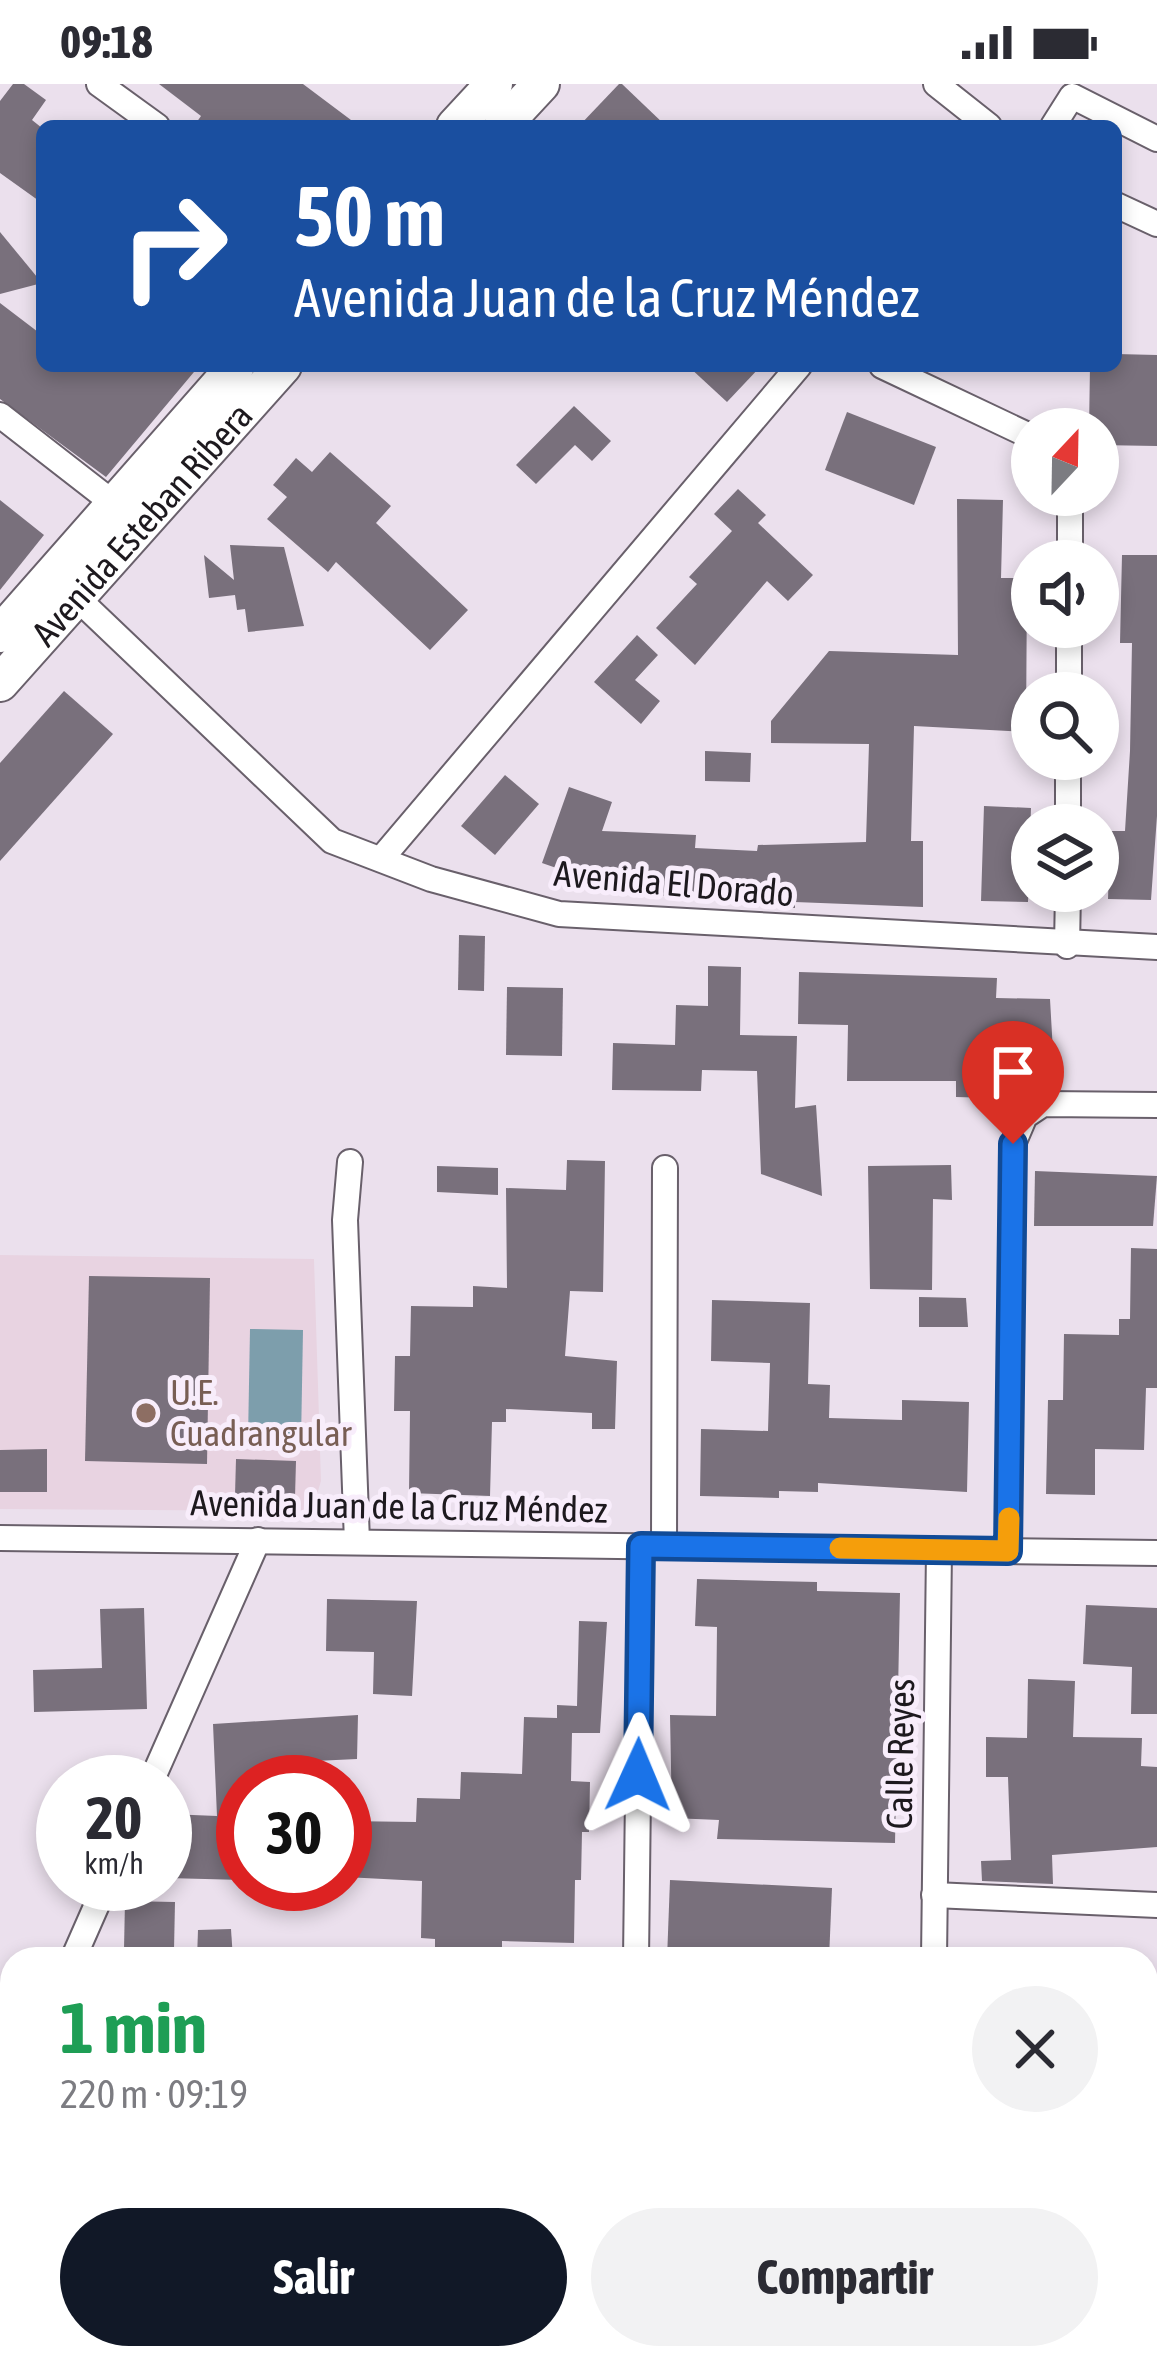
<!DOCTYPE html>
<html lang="es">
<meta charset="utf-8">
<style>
body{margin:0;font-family:"Asap Condensed",sans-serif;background:#f2f2f3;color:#2b2b33;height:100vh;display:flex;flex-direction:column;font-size:45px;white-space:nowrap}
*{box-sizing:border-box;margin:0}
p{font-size:39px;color:#7c7c81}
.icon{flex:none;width:66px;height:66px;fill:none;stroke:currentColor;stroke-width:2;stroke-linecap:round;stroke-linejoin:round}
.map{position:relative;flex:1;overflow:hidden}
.sheet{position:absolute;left:0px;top:1863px;width:1158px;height:423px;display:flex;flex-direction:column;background:#fff;border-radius:36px 36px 0 0;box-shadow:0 6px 18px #0003}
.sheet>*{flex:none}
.top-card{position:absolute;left:36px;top:36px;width:1086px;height:252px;border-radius:18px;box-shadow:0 6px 18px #0003;background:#1a4fa0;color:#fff;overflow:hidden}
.needle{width:78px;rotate:22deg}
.buttons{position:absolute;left:1011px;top:324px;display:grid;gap:24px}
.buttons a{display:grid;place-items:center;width:108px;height:108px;border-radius:50%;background:#fff;box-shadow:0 6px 18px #0003;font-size:60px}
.speed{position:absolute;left:36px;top:1671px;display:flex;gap:24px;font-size:60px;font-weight:700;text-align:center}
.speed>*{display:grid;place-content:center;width:156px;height:156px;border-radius:50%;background:#fff;box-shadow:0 6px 18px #0003;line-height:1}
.speed small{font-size:30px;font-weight:400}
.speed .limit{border:18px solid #d22;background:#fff;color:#111}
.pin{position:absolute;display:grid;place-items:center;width:102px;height:102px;color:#fff;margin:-123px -51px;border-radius:50% 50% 50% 0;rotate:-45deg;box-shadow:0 0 12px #0007}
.pin .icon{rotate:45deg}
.me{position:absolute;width:132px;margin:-66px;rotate:1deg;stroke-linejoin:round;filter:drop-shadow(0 0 9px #0008)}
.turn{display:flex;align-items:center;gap:42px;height:252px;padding:0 60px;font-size:54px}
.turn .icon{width:156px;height:156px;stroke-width:2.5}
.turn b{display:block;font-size:84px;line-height:102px}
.round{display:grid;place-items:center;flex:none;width:126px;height:126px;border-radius:63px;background:#f2f2f3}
.headline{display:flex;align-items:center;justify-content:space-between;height:204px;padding:0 60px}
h1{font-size:72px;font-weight:700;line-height:90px;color:#1e9e55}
.action{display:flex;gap:24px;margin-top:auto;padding:24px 60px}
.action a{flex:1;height:138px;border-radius:72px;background:#111827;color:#fff;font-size:48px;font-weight:700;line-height:138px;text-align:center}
.action a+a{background:#f2f2f3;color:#2b2b33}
.status{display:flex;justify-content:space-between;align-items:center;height:84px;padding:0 60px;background:#fff;direction:ltr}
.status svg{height:33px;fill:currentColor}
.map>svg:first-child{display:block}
</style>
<div class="status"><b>09:18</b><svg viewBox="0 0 49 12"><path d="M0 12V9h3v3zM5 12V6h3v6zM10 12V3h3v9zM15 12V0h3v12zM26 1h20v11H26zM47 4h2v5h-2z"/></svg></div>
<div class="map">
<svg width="1157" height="2284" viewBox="0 0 1157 2284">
<rect width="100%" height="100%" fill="#ebe0ed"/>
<g fill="#e8d3e1">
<polygon points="0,1171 314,1175 321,1397 312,1427 0,1425"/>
<polygon points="666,2274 886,2274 885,2284 697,2284 666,2283"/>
</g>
<polygon fill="#7d9eac" points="250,1245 303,1246 301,1357 248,1355"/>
<g fill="#79707c">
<polygon points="13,0 24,0 46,16 32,36 42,44 42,119 0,89 0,17"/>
<polygon points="159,0 303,0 359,42 194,42 201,32"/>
<polygon points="619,0 622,0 666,42 579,42"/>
<polygon points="0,148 42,199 0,210"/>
<polygon points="0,219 42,251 42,282 199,282 106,393 0,315"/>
<polygon points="1116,270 1157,271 1157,362 1098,361 1098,345 1089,345 1090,282 1116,282"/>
<polygon points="688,282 761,282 727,318"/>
<polygon points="574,322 611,357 592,377 575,361 536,400 516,381"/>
<polygon points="847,328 936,363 914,421 825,386"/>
<polygon points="330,368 391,422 376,439 468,526 430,566 336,478 328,488 267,435 287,413 273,401 296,374 312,388"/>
<polygon points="738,405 766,431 758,439 813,491 788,517 767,497 695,581 656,544 697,500 689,493 732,447 714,430"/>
<polygon points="957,415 1003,416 1001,494 1027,494 1026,648 914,642 911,757 923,757 923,823 795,818 795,824 756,822 756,810 648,812 608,807 608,802 542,779 569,703 612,718 602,747 696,751 695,764 757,767 758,761 866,758 869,660 771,659 771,637 829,567 958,571"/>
<polygon points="0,416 44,451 0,506"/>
<polygon points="230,461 284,463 304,542 248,548 245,525 237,526 235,511 209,514 204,471 234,496"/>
<polygon points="1122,471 1157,471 1157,732 1151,816 1108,815 1110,747 1125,747 1130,667 1132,559 1120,559"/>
<polygon points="637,551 658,571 635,596 660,617 641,640 594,598"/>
<polygon points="64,607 113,650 0,777 0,679"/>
<polygon points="705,667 751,669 750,698 705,697"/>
<polygon points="505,691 539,720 495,771 461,742"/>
<polygon points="984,722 1031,724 1028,818 981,817"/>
<polygon points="459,851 485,852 484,907 458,906"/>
<polygon points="708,882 741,883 740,951 797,952 795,1024 816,1021 822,1112 761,1090 757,987 702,986 701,1007 612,1006 613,959 675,961 676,921 708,922"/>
<polygon points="799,888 997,894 996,914 1050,915 1055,1003 993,1002 993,1014 956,1013 956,997 847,997 848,941 798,940"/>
<polygon points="507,903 563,904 562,972 506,971"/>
<polygon points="567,1076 605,1077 603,1208 570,1207 565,1272 617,1277 615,1345 592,1345 592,1329 506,1325 506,1338 492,1338 490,1412 409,1409 410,1327 394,1327 395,1272 410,1272 411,1222 473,1223 473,1202 507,1204 506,1104 566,1106"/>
<polygon points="951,1081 952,1116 933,1115 932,1206 870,1205 868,1082"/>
<polygon points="437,1082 498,1084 498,1111 437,1108"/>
<polygon points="1035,1087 1157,1092 1153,1142 1034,1142"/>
<polygon points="1131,1164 1157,1165 1157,1304 1146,1304 1144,1366 1095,1365 1095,1411 1046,1410 1048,1316 1063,1316 1064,1250 1119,1251 1119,1235 1130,1235"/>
<polygon points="89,1192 210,1194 207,1380 85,1377"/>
<polygon points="919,1213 966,1214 968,1243 919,1243"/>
<polygon points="712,1216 810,1219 808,1300 830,1301 829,1334 902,1336 902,1316 969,1318 967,1408 818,1399 818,1408 779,1407 779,1414 700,1412 701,1345 768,1347 770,1279 711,1277"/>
<polygon points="47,1365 47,1408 0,1408 0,1366"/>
<polygon points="236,1375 296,1377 295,1413 235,1411"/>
<polygon points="697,1495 817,1498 817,1507 900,1509 895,1759 717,1755 719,1736 672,1734 670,1631 716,1632 717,1543 695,1542"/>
<polygon points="327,1515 417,1517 412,1612 373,1610 374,1568 326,1567"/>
<polygon points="1086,1521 1157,1524 1157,1630 1131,1630 1132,1583 1083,1580"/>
<polygon points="144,1524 147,1625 34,1628 33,1586 102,1584 100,1525"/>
<polygon points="579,1537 607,1538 600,1649 572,1649 571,1697 590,1698 589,1748 582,1748 581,1796 575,1796 574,1859 502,1857 502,1875 435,1875 435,1855 421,1854 422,1797 345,1793 345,1737 416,1738 417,1714 460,1715 461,1688 522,1690 524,1633 557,1634 557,1621 577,1622"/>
<polygon points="1028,1595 1075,1597 1073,1653 1142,1654 1141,1682 1157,1683 1157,1763 1052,1771 1053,1800 982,1797 981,1777 1011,1776 1008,1693 986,1693 986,1653 1027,1654"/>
<polygon points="358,1631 357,1675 273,1679 274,1698 243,1698 243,1796 167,1794 168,1730 217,1732 213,1640"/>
<polygon points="670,1796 832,1804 829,1875 667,1875"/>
<polygon points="125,1817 175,1818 174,1866 124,1865"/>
<polygon points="231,1845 233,1875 197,1875 198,1846"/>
</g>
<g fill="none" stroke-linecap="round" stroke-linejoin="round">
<defs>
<g id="minor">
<polyline points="99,0 157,42"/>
<polyline points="936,0 989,42"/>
<polyline points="1053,42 1072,12 1157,55"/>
<polyline points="1116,121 1157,140"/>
<polyline points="882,282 1032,353"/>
<polyline points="0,331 126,429"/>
<polyline points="1070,477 1070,411"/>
<polyline points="77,514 332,757 431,795 559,830 1157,863"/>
<polyline points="1069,609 1069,543"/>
<polyline points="1068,741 1068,675"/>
<polyline points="381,775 799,282"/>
<polyline points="1067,862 1068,807"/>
<polyline points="350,1078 345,1136 357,1458"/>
<polyline points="0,1454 1157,1469"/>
<polyline points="664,1462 665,1084"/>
<polyline points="1008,1467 1013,1060 1025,1032 1043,1020 1157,1021"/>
<polyline points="151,1698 258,1456"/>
<polyline points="934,1811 1157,1821"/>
<polyline points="73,1875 106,1800"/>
<polyline points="636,1875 641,1462"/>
<polyline points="934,1875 939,1466"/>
<polyline points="635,2274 635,2284"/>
<polyline points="934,2274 934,2284"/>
</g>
<g id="secondary">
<polyline points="455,42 494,0"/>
<polyline points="502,42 541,0"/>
<polyline points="0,550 236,282"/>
<path id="s1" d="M0,599L283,282"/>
</g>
</defs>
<use href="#minor" stroke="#69606b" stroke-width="28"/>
<use href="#secondary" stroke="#69606b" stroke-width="40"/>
<use href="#minor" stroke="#fff" stroke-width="24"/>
<use href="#secondary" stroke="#fff" stroke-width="36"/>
</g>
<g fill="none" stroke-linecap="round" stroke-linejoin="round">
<defs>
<polyline id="route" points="638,1691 641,1462 1008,1467 1013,1060"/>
</defs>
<use href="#route" stroke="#114b97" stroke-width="30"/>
<use href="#route" stroke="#1a73e8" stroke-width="21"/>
<polyline stroke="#f59e0b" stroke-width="21" points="840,1464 1008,1467 1009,1434"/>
</g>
<circle fill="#8d6e63" stroke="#f8edfb" stroke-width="4.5" cx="146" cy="1329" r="12"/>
<g text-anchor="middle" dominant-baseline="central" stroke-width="10" stroke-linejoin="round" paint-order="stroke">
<g font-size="36" fill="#1d191e" stroke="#f8edfb">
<text stroke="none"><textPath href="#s1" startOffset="213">Avenida Esteban Ribera</textPath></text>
<text transform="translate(674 799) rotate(5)">Avenida El Dorado</text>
<text transform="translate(399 1422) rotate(1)">Avenida Juan de la Cruz Méndez</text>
<text transform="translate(900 1670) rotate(-89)">Calle Reyes</text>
</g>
<g font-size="36" fill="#785e54" stroke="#f8edfb" text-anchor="start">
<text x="170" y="1308">U.E.<tspan x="170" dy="41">Cuadrangular</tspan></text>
</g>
</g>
</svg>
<div class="buttons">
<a><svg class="needle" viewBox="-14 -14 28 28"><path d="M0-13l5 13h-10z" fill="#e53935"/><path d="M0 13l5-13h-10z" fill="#7c7c81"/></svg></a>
<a><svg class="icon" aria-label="sound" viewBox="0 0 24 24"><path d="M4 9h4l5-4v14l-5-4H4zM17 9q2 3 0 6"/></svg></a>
<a><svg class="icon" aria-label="search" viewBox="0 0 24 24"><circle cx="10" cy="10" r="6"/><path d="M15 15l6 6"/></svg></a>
<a><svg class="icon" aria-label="layers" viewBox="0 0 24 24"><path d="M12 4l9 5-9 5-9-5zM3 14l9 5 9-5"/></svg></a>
</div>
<div class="speed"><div>20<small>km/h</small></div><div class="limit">30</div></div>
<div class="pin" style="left:1013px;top:1060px;background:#d93025"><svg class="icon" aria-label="arrive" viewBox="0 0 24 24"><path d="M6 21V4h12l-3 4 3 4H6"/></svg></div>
<svg class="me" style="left:638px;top:1691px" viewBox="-20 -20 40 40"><path d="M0-17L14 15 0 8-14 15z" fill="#1a73e8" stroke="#fff" stroke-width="4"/></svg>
<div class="top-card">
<div class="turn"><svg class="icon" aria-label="right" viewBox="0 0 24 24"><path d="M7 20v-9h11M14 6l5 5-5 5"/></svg><div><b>50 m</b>Avenida Juan de la Cruz Méndez</div></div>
</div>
<section class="sheet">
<div class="headline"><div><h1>1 min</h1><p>220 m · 09:19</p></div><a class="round"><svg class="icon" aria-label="close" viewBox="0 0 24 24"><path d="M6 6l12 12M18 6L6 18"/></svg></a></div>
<div class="action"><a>Salir</a><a>Compartir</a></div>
</section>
</div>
